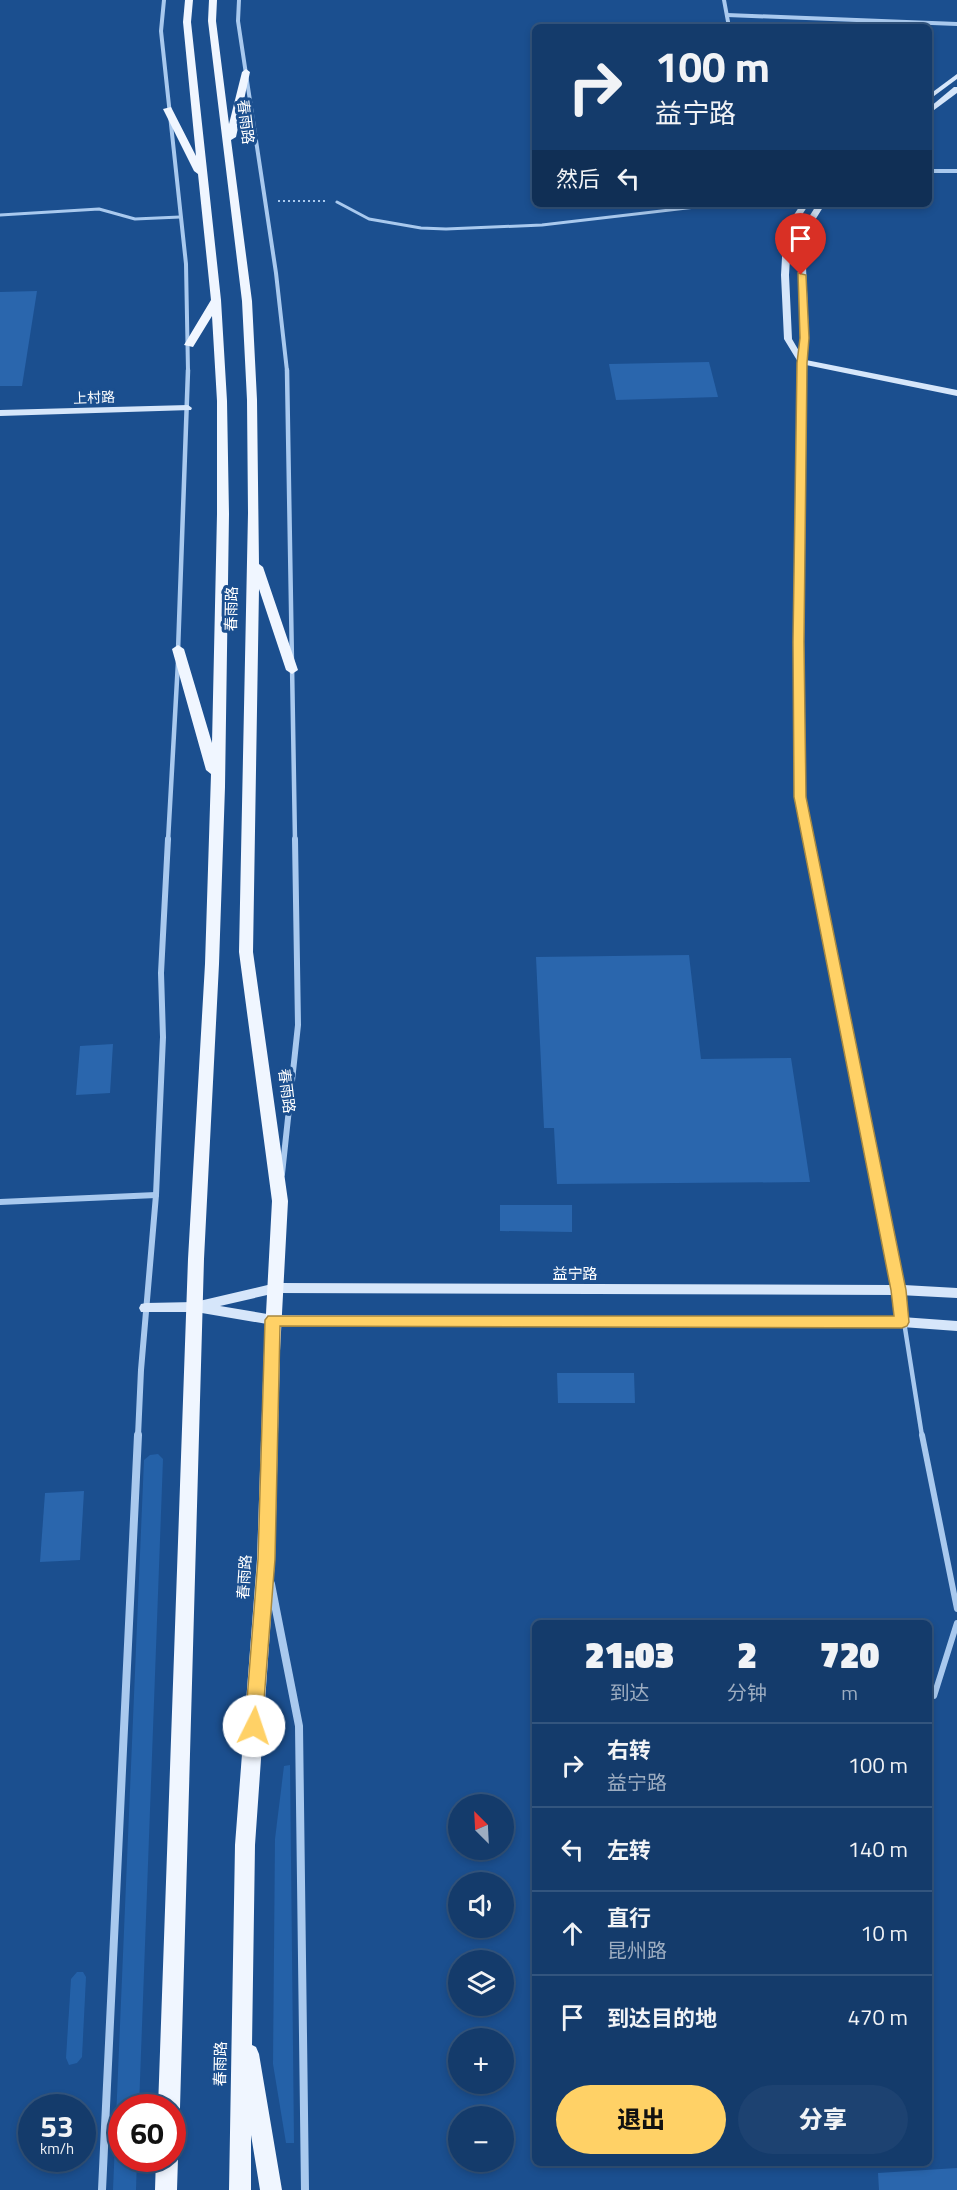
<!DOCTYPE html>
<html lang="zh">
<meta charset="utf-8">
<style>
body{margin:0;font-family:"Titillium Web","Noto Sans SC",sans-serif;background:#1d4271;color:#f1f3f6;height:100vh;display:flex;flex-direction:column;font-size:22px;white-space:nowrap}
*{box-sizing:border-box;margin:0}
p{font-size:20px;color:#9dadc1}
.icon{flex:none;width:33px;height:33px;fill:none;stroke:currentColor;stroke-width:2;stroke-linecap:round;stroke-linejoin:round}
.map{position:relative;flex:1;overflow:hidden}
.sheet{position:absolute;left:532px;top:1620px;width:400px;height:546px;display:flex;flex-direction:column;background:#143b6b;border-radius:9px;box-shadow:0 3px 9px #0003,0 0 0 2px #33557e}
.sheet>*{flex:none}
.hud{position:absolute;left:532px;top:24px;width:400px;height:183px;border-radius:9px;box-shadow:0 3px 9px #0003,0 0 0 2px #33557e;background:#143b6b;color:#f1f3f6;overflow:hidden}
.needle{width:39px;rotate:336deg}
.tools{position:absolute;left:448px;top:1794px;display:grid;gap:12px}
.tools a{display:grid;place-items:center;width:66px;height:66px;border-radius:50%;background:#143b6b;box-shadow:0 3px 9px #0003,0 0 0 2px #33557e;font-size:30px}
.speed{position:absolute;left:18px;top:2094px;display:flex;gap:12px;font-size:30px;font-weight:700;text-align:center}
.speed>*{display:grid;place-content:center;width:78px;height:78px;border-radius:50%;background:#143b6b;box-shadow:0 3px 9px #0003,0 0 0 2px #33557e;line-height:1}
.speed small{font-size:15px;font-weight:400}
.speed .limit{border:9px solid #d22;background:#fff;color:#111}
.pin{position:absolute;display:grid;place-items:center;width:51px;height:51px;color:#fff;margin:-62px -26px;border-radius:50% 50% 50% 0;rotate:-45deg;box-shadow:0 0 6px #0007}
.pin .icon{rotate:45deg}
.me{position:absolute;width:66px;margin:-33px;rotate:4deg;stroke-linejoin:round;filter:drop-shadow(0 0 4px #0008)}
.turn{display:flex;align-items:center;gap:21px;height:126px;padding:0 24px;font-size:27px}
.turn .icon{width:78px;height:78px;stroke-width:2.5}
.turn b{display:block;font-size:42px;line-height:51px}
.then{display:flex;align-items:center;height:57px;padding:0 24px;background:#0003;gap:12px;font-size:22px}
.eta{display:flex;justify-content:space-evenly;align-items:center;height:102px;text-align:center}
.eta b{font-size:36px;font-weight:800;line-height:42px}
.action{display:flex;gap:12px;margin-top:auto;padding:12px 24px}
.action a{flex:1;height:69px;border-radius:36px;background:#ffd166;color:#111;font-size:24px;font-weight:800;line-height:69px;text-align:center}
.action a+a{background:#1d4271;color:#f1f3f6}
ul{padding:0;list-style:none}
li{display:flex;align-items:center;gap:18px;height:84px;padding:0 24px;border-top:2px solid #33557e}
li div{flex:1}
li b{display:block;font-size:22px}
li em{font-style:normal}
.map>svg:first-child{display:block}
</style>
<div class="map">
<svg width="957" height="2190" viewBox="0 0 957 2190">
<rect width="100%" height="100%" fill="#1b4f8f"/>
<g fill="#2461a8">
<polygon points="158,1454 163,1459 139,2107 122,2108 122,2158 137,2159 136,2190 113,2190 144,1460 150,1455"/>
<polygon points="290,1765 294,2143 286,2143 273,2064 275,1839 284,1766"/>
<polygon points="77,1972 83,1972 86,1977 82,2057 77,2063 69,2065 66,2058 71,1979"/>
</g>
<g fill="#2a66ad">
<polygon points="37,291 22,386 0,386 0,292"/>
<polygon points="709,362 718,397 616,400 609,364"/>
<polygon points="689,955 701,1059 791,1058 810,1182 557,1184 554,1128 544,1128 536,957"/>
<polygon points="113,1044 110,1093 76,1095 80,1046"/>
<polygon points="500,1205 572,1205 572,1232 500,1231"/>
<polygon points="557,1373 634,1373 635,1403 558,1403"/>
<polygon points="84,1491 80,1560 40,1562 45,1493"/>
<polygon points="957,2168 957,2190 879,2190 878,2173"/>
</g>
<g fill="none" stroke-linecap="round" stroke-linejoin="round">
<polyline stroke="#a9c9ee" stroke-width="2" stroke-dasharray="2 3" stroke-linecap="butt" points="278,201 325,201"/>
<g stroke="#a9c9ee" stroke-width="3">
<polyline points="534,147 532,118 536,118"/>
<polyline points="337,202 369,219 421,228 446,229 542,225 721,204"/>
<polyline points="0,215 99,209 135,219 180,217"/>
</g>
<polyline stroke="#a9c9ee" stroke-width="4.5" points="899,1290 922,1436"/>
<g stroke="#a9c9ee" stroke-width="6">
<polyline points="922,1435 957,1609"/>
<polyline points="930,1696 934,1696 957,1623"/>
</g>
<g stroke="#a9c9ee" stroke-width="4">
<polyline points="164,0 161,31 186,264 188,371"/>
<polyline points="239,0 238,21 276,273 287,371"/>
<polyline points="724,0 729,27"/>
<polyline points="727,15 957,24"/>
<polyline points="930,171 957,171"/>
</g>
<g stroke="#a9c9ee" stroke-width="4.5">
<polyline points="287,370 295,841"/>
<polyline points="178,651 188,370"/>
<polyline points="168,841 178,662"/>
</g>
<g stroke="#a9c9ee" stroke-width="6">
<polyline points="282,1174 298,1025 295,839"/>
<polyline points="0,1202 156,1195"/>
<polyline points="138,1436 141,1370 156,1195 163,1037 161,973 168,839"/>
</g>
<g stroke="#a9c9ee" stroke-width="8">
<polyline points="271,1584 299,1726 305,2190"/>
<polyline points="102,2190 138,1435"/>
</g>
<g fill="#d6e6fa" fill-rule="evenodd">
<polygon points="957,74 957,79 930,99 930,94"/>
<polygon points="954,87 957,87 957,93 930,113 930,107"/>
<polygon points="801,204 809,204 796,224 791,240 789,275 792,339 799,351 801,338 797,243 804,225 817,204 825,204 812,225 805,243 809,338 806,360 957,390 957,396 806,365 803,642 805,797 904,1285 957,1288 957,1298 899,1295 276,1293 220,1306 273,1315 902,1317 957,1321 957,1331 902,1327 273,1325 196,1312 141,1312 139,1308 141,1304 146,1303 195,1302 276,1283 892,1285 795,797 793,642 798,362 784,339 781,275 783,240 788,224"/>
<polygon points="188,405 192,408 191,410 0,416 0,410"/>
</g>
<g fill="#f0f6ff" fill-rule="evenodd">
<polygon points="185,0 193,0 191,22 221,300 227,401 229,514 225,787 219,964 204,1259 180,2108 176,2115 172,2117 172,2108 158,2108 188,1259 205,964 211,774 206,770 172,649 178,645 184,649 212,743 217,514 217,401 212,316 193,347 184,345 211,300 198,174 194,171 163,109 171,107 196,156 183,22"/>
<polygon points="209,0 217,0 216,21 229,124 242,72 246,69 250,72 236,137 231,140 252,301 257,400 259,564 263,567 298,670 292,674 286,670 259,589 253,952 288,1201 280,1351 275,1559 255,1845 252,2045 256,2047 259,2054 282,2190 260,2190 251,2135 251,2190 229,2190 235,1845 257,1559 264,1351 272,1201 239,952 248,513 247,400 242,301 208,21"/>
<polygon points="172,2150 178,2158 177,2190 155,2190 156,2158 172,2158"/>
</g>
</g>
<polygon fill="#ffd166" stroke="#a68842" stroke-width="1.5" points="798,273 806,275 809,338 807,363 804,642 806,797 906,1290 909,1322 907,1326 902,1328 280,1326 275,1559 262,1726 260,1731 254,1734 248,1731 245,1726 258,1559 265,1320 268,1316 894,1316 891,1290 794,797 793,642 797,363 800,338"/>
<g text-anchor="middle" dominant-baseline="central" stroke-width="6" stroke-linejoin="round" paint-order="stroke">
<g font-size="14" fill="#fff" stroke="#1b4f8f">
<text transform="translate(94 397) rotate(-2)">上村路</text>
</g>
<g font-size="15" fill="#fff" stroke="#1b4f8f">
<text transform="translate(246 122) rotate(83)">春雨路</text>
<text transform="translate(231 609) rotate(-89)">春雨路</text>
<text transform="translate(287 1091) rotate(83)">春雨路</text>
<text x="575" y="1273">益宁路</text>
<text transform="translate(244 1577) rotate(-86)">春雨路</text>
<text transform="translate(220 2064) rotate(-89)">春雨路</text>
</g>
</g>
</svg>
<div class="tools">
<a><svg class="needle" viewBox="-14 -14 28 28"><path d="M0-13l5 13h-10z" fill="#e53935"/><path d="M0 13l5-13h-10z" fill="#9dadc1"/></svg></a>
<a><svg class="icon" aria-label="sound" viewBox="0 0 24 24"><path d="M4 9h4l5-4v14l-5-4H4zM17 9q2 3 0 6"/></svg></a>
<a><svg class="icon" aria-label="layers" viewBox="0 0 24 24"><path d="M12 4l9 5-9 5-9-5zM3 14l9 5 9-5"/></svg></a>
<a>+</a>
<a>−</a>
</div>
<div class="speed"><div>53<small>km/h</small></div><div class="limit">60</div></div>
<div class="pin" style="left:801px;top:275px;background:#d93025"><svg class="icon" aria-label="arrive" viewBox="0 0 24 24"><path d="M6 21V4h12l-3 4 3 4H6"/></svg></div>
<svg class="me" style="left:254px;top:1726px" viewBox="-20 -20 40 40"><circle r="19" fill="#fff"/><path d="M0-13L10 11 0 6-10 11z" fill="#ffd166"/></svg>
<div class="hud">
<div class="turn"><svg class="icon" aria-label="right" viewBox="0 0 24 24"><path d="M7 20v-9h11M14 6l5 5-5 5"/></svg><div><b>100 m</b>益宁路</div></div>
<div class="then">然后<svg class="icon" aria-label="left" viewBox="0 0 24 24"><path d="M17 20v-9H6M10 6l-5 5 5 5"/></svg></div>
</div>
<section class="sheet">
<div class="eta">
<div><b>21:03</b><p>到达</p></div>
<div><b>2</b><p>分钟</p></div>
<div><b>720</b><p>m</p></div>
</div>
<ul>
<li><svg class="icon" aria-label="right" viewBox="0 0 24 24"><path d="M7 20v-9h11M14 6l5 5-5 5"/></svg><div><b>右转</b><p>益宁路</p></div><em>100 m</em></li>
<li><svg class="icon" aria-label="left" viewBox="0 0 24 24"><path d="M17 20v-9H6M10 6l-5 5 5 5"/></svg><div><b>左转</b></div><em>140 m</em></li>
<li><svg class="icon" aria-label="ahead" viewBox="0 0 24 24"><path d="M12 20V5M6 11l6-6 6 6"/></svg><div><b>直行</b><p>昆州路</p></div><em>10 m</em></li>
<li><svg class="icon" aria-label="arrive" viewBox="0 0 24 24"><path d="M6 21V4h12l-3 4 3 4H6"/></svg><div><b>到达目的地</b></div><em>470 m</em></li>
</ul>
<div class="action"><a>退出</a><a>分享</a></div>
</section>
</div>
